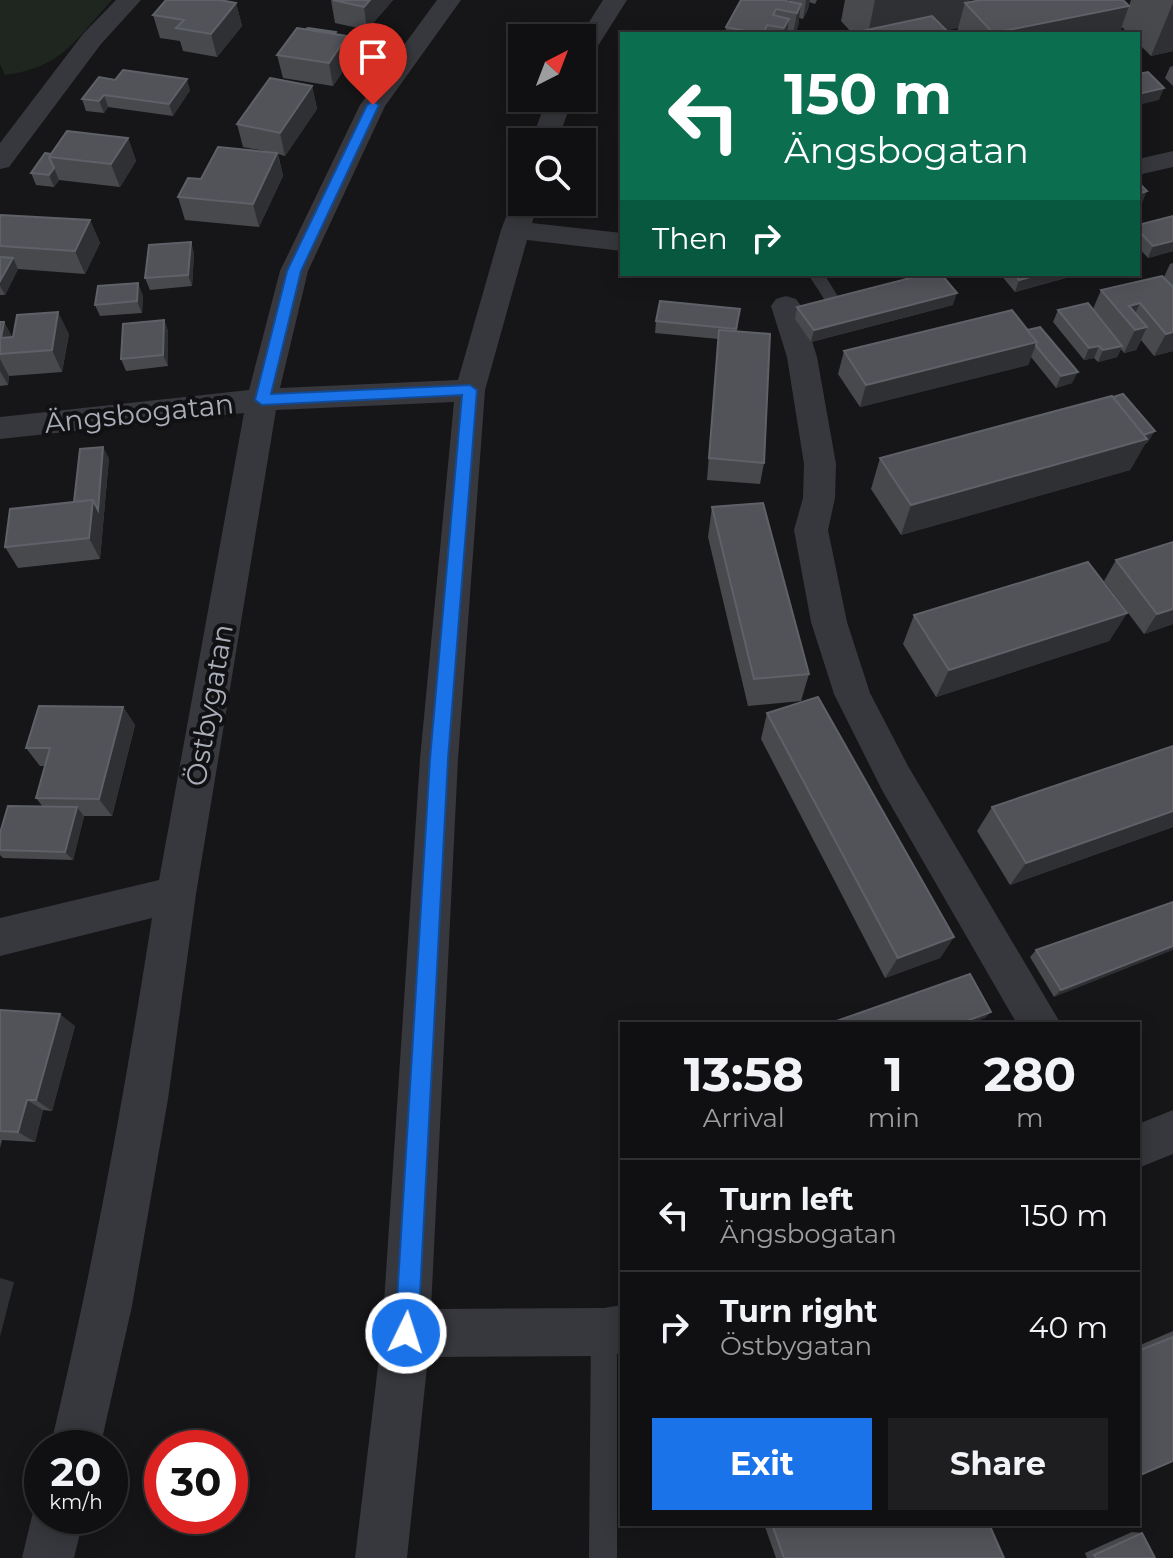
<!DOCTYPE html>
<meta charset="utf-8">
<style>
body{margin:0;font-family:Montserrat,sans-serif;background:#1e1e20;color:#f1f3f6;height:100vh;display:flex;flex-direction:column;font-size:30px;white-space:nowrap}
*{box-sizing:border-box;margin:0}
p{font-size:26px;color:#9c9d9f}
.icon{flex:none;width:44px;height:44px;fill:none;stroke:currentColor;stroke-width:2;stroke-linecap:round;stroke-linejoin:round}
.map{position:relative;flex:1;overflow:hidden}
.side{position:absolute;left:620px;top:1022px;width:520px;height:504px;display:flex;flex-direction:column;background:#101012;border-radius:0px;box-shadow:0 4px 20px #0003,0 0 0 2px #303032}
.side>*{flex:none}
.guide{position:absolute;left:620px;top:32px;width:520px;height:244px;border-radius:0px;box-shadow:0 4px 20px #0003,0 0 0 2px #303032;background:#0b6e4f;color:#fff;overflow:hidden}
.needle{width:52px;rotate:42deg}
.buttons{position:absolute;left:508px;top:24px;display:grid;gap:16px}
.buttons a{display:grid;place-items:center;width:88px;height:88px;border-radius:0px;background:#101012;box-shadow:0 4px 20px #0003,0 0 0 2px #303032;font-size:40px}
.speed{position:absolute;left:24px;top:1430px;display:flex;gap:16px;font-size:40px;font-weight:700;text-align:center}
.speed>*{display:grid;place-content:center;width:104px;height:104px;border-radius:50%;background:#101012;box-shadow:0 4px 20px #0003,0 0 0 2px #303032;line-height:1}
.speed small{font-size:20px;font-weight:400}
.speed .limit{border:12px solid #d22;background:#fff;color:#111}
.pin{position:absolute;display:grid;place-items:center;width:68px;height:68px;color:#fff;margin:-82px -34px;border-radius:50% 50% 50% 0;rotate:-45deg;box-shadow:0 0 8px #0007}
.pin .icon{rotate:45deg}
.me{position:absolute;width:88px;margin:-44px;rotate:4deg;stroke-linejoin:round;filter:drop-shadow(0 0 6px #0008)}
.turn{display:flex;align-items:center;gap:28px;height:168px;padding:0 32px;font-size:36px}
.turn .icon{width:104px;height:104px;stroke-width:2.5}
.turn b{display:block;font-size:56px;line-height:68px}
.then{display:flex;align-items:center;height:76px;padding:0 32px;background:#0003;gap:16px;font-size:30px}
.eta{display:flex;justify-content:space-evenly;align-items:center;height:136px;text-align:center}
.eta b{font-size:48px;font-weight:700;line-height:56px}
.action{display:flex;gap:16px;margin-top:auto;padding:16px 32px}
.action a{flex:1;height:92px;border-radius:0px;background:#1a73e8;color:#fff;font-size:32px;font-weight:700;line-height:92px;text-align:center}
.action a+a{background:#1e1e20;color:#f1f3f6}
ul{padding:0;list-style:none}
li{display:flex;align-items:center;gap:24px;height:112px;padding:0 32px;border-top:2px solid #303032}
li div{flex:1}
li b{display:block;font-size:30px}
li em{font-style:normal}
.map>svg:first-child{display:block}
</style>
<div class="map">
<svg width="1173" height="1558" viewBox="0 0 1173 1558">
<rect width="100%" height="100%" fill="#161618"/>
<path fill="#1e261f" d="M0,0H112C76,39 62,68 5,75L0,64Z"/>
<g fill="none" stroke-linecap="round" stroke-linejoin="round">
<g fill="#37383d" fill-rule="evenodd">
<polygon points="808,274 824,274 839,298 836,302 826,302"/>
<polygon points="604,1319 613,1323 617,1332 617,1558 589,1558 591,1332 595,1323"/>
</g>
<g fill="#37383d" fill-rule="evenodd">
<polygon points="116,0 141,0 101,44 9,167 0,169 0,143 83,34"/>
<path d="M437,0H461L385,106L308,271L280,388L458,380L501,230L514,196L522,194V202H538L532,223L622,233V251L527,240L485,390L458,759L431,1309L604,1308L622,1305V1353L604,1356L428,1357L407,1558H355L382,1333L420,759L454,402L276,410L196,894L168,1099L132,1306L100,1448H50C92,1273 124,1097 152,918L0,956V918L159,880L244,413L0,439V417L249,390L280,271L360,105Z"/>
<polygon points="603,0 627,0 591,57 582,59 582,38 579,38"/>
<polygon points="547,98 573,98 557,142 531,142"/>
<polygon points="1173,151 1173,167 1138,175 1138,159"/>
<polygon points="786,296 796,299 801,306 817,357 836,464 835,498 828,530 847,622 870,693 908,766 1061,1024 1017,1024 882,790 834,694 811,622 794,530 803,498 804,464 787,357 771,306 776,299"/>
<polygon points="1173,1110 1173,1154 1138,1168 1138,1124"/>
<polygon points="42,1497 42,1516 84,1516 74,1558 22,1558 32,1516"/>
</g>
</g>
<g fill="#47494d">
<polygon points="331,0 393,0 367,30 335,23"/>
<polygon points="741,0 817,0 815,4 809,2 808,9 803,19 799,18 798,27 794,34 725,34 726,27"/>
<polygon points="845,0 970,0 970,2 976,1 975,0 1123,0 1129,6 1131,0 1173,0 1173,51 1151,56 1138,43 1138,34 1129,34 1122,27 1119,34 957,34 958,28 852,33 841,21"/>
<polygon points="236,3 242,26 217,57 183,51 180,41 160,38 153,15"/>
<polygon points="336,34 351,59 333,86 283,78 277,55"/>
<polygon points="1173,66 1173,86 1165,78 1170,67"/>
<polygon points="99,77 190,90 173,116 108,107 104,113 86,111 82,99"/>
<polygon points="312,86 317,109 285,156 278,154 283,176 259,227 185,220 178,197 201,179 264,151 243,147 237,124"/>
<polygon points="128,138 136,161 120,187 59,180 54,187 36,185 31,173 51,154"/>
<polygon points="0,215 90,220 100,243 85,274 18,269 5,295 0,295"/>
<polygon points="1173,216 1173,251 1148,258 1138,247 1138,225"/>
<polygon points="191,242 194,254 192,286 150,290 145,278"/>
<polygon points="1173,263 1173,351 1154,356 1141,340 1136,350 1124,353 1121,349 1117,357 1098,362 1094,358 1084,360 1053,322 1058,310 1093,309 1101,290 1164,277 1170,264"/>
<polygon points="1000,274 1080,274 1015,292"/>
<polygon points="143,295 142,313 100,316 95,305"/>
<polygon points="953,305 811,342 795,319 797,307"/>
<polygon points="740,309 737,332 764,463 760,484 707,480 718,339 655,333 656,321"/>
<polygon points="1012,310 1072,383 1056,388 1031,357 1028,365 860,407 838,374 844,351"/>
<polygon points="164,320 168,331 168,366 126,371 121,359"/>
<polygon points="0,322 4,322 12,337 69,334 62,372 9,376 8,385 0,386"/>
<polygon points="1148,442 1145,444 1130,470 901,535 871,489 880,458"/>
<polygon points="109,458 100,559 18,568 5,547 74,502"/>
<polygon points="712,507 809,674 801,701 748,706 708,537"/>
<polygon points="1173,542 1173,624 1144,634 1104,581 1116,560"/>
<polygon points="1127,613 1109,641 936,697 903,644 914,615"/>
<polygon points="123,707 135,725 112,816 84,816 73,860 3,858 0,855 0,833 43,807 36,798 45,766 40,766 26,748"/>
<polygon points="767,713 954,937 940,958 885,978 761,739"/>
<polygon points="1173,746 1173,827 1010,885 977,831 992,807"/>
<polygon points="1173,902 1054,997 1030,957 1036,950"/>
<polygon points="0,1010 75,1026 52,1111 43,1110 35,1142 2,1140 0,1148"/>
<polygon points="1173,1331 1173,1461 1138,1476 1138,1346"/>
<polygon points="764,1524 989,1524 1004,1558 776,1558"/>
<polygon points="1132,1532 1142,1533 1155,1558 1087,1558 1085,1553"/>
</g>
<g fill="#2f3033">
<polygon points="370,0 393,0 367,30 364,7"/>
<polygon points="806,0 810,0 808,9 803,19"/>
<polygon points="875,0 970,0 969,7 965,3 958,28 933,34 868,34"/>
<polygon points="236,3 242,26 217,57 211,34"/>
<polygon points="1173,3 1173,51 1151,56"/>
<polygon points="801,4 798,27 793,34 797,13"/>
<polygon points="1129,6 1119,34 993,34 993,33"/>
<polygon points="789,19 787,34 783,34 784,28"/>
<polygon points="347,36 351,59 333,86 329,63"/>
<polygon points="187,79 190,90 173,116 169,104"/>
<polygon points="312,86 317,109 285,156 280,133"/>
<polygon points="1164,88 1159,100 1138,105 1138,94"/>
<polygon points="104,95 108,107 104,113 99,101"/>
<polygon points="128,138 136,161 120,187 111,164"/>
<polygon points="277,153 283,176 259,227 253,204"/>
<polygon points="54,168 59,180 54,187 49,175"/>
<polygon points="1147,191 1142,203 1138,204 1138,194"/>
<polygon points="90,220 100,243 85,274 75,251"/>
<polygon points="1173,241 1173,251 1148,258 1153,246"/>
<polygon points="191,242 194,254 192,286 188,275"/>
<polygon points="13,258 18,269 5,295 0,286 0,281"/>
<polygon points="1041,274 1080,274 1015,292 1019,280"/>
<polygon points="138,283 143,295 142,313 137,301"/>
<polygon points="957,293 953,305 811,342 814,330"/>
<polygon points="1140,303 1130,325 1129,306"/>
<polygon points="58,312 69,334 62,372 52,350"/>
<polygon points="164,320 168,331 168,366 163,355"/>
<polygon points="4,322 15,344 1,338"/>
<polygon points="1147,327 1136,350 1124,353 1135,330"/>
<polygon points="1173,332 1173,351 1154,356 1166,334"/>
<polygon points="1037,342 1028,365 860,407 866,385"/>
<polygon points="1099,346 1094,358 1084,360 1089,348"/>
<polygon points="1122,346 1117,357 1098,362 1103,350"/>
<polygon points="0,359 9,376 8,385 0,371"/>
<polygon points="1078,372 1072,383 1056,388 1061,376"/>
<polygon points="1155,431 1148,442 1145,444 1130,470 901,535 911,505"/>
<polygon points="103,447 109,458 100,559 89,538 93,500"/>
<polygon points="1173,609 1173,624 1144,634 1157,614"/>
<polygon points="1127,613 1109,641 936,697 949,670"/>
<polygon points="123,707 135,725 112,816 99,799"/>
<polygon points="77,807 84,816 73,860 65,852"/>
<polygon points="1173,811 1173,827 1010,885 1026,863"/>
<polygon points="954,937 940,958 885,978 898,958"/>
<polygon points="1173,946 1173,950 1054,997 1061,990"/>
<polygon points="991,1012 985,1018 969,1024 958,1024"/>
<polygon points="60,1014 75,1026 52,1111 36,1100"/>
<polygon points="27,1100 43,1110 35,1142 18,1132"/>
<polygon points="0,1278 14,1282 0,1337"/>
</g>
<g fill="#525359" stroke="#5f6168" stroke-width="2">
<polygon points="166,0 220,0 236,3 211,34 176,28 184,20 153,15"/>
<polygon points="333,0 370,0 364,7"/>
<polygon points="741,0 786,0 786,1 801,4 797,13 776,9 773,15 789,19 784,28 767,25 763,34 761,34 726,27"/>
<polygon points="981,0 1123,0 1129,6 993,33 965,3"/>
<polygon points="932,16 950,34 848,34"/>
<polygon points="297,28 347,36 329,63 277,55"/>
<polygon points="308,28 336,32 335,34 306,29"/>
<polygon points="123,70 187,79 169,104 104,95 99,101 82,99 99,77 115,80"/>
<polygon points="1148,72 1164,88 1138,94 1138,74"/>
<polygon points="270,78 312,86 280,133 237,124"/>
<polygon points="67,131 128,138 111,164 49,157"/>
<polygon points="218,147 277,153 253,204 178,197 188,178 201,179"/>
<polygon points="45,153 51,154 49,157 54,168 49,175 31,173"/>
<polygon points="1138,182 1147,191 1138,194"/>
<polygon points="0,215 90,220 75,251 0,246"/>
<polygon points="1173,216 1173,241 1153,246 1138,230 1138,225"/>
<polygon points="191,242 188,275 145,278 149,245"/>
<polygon points="0,257 13,258 0,281"/>
<polygon points="926,274 941,274 957,293 814,330 797,307"/>
<polygon points="1014,274 1041,274 1019,280"/>
<polygon points="1162,276 1173,287 1173,332 1166,334 1140,303 1129,306 1147,327 1135,330 1101,290"/>
<polygon points="138,283 137,301 95,305 98,286"/>
<polygon points="660,301 740,309 736,329 656,321"/>
<polygon points="1088,303 1122,346 1103,350 1099,346 1089,348 1058,310"/>
<polygon points="1012,310 1037,342 866,385 844,351"/>
<polygon points="58,312 52,350 0,354 0,322 4,322 1,338 13,337 17,315"/>
<polygon points="164,320 163,355 121,359 123,324"/>
<polygon points="1040,327 1078,372 1061,376 1036,346 1037,342 1027,330"/>
<polygon points="719,330 770,334 764,463 709,458"/>
<polygon points="1123,394 1155,431 1143,435 1113,397"/>
<polygon points="1112,396 1147,439 911,505 880,458"/>
<polygon points="103,447 98,510 93,500 74,502 80,449"/>
<polygon points="93,500 89,538 5,547 10,509"/>
<polygon points="763,503 809,674 754,679 712,507"/>
<polygon points="1173,542 1173,609 1157,614 1116,560"/>
<polygon points="1088,562 1127,613 949,670 914,615"/>
<polygon points="818,697 954,937 898,958 767,713"/>
<polygon points="39,706 123,707 99,799 36,798 50,748 26,748"/>
<polygon points="1173,746 1173,811 1026,863 992,807"/>
<polygon points="8,806 77,807 65,852 0,850 0,833"/>
<polygon points="1173,902 1173,946 1061,990 1036,950"/>
<polygon points="970,974 991,1012 958,1024 828,1024"/>
<polygon points="0,1010 60,1014 36,1100 27,1100 18,1132 0,1131"/>
<polygon points="1173,1337 1173,1461 1138,1476 1138,1351"/>
<polygon points="772,1524 989,1524 1004,1558 784,1558"/>
<polygon points="1142,1533 1155,1558 1096,1558 1094,1555"/>
</g>
<polygon fill="#1a73e8" stroke="#114b97" stroke-width="2" points="373,101 379,105 301,271 271,394 470,385 477,390 448,759 418,1333 415,1341 406,1345 398,1341 395,1333 430,759 462,395 262,405 255,400 287,271 367,105"/>
<g text-anchor="middle" dominant-baseline="central" stroke-width="8" stroke-linejoin="round" paint-order="stroke">
<g font-size="28" fill="#a8adb8" stroke="#111113">
<text transform="translate(139 413) rotate(-6)">Ängsbogatan</text>
<text transform="translate(209 705) rotate(-80)">Östbygatan</text>
</g>
</g>
</svg>
<div class="buttons">
<a><svg class="needle" viewBox="-14 -14 28 28"><path d="M0-13l5 13h-10z" fill="#e53935"/><path d="M0 13l5-13h-10z" fill="#9c9d9f"/></svg></a>
<a><svg class="icon" aria-label="search" viewBox="0 0 24 24"><circle cx="10" cy="10" r="6"/><path d="M15 15l6 6"/></svg></a>
</div>
<div class="speed"><div>20<small>km/h</small></div><div class="limit">30</div></div>
<div class="pin" style="left:373px;top:105px;background:#d93025"><svg class="icon" aria-label="arrive" viewBox="0 0 24 24"><path d="M6 21V4h12l-3 4 3 4H6"/></svg></div>
<svg class="me" style="left:406px;top:1333px" viewBox="-20 -20 40 40"><circle r="17" fill="#1a73e8" stroke="#fff" stroke-width="3"/><path d="M0-11L8 9 0 5-8 9z" fill="#fff"/></svg>
<div class="guide">
<div class="turn"><svg class="icon" aria-label="left" viewBox="0 0 24 24"><path d="M17 20v-9H6M10 6l-5 5 5 5"/></svg><div><b>150 m</b>Ängsbogatan</div></div>
<div class="then">Then<svg class="icon" aria-label="right" viewBox="0 0 24 24"><path d="M7 20v-9h11M14 6l5 5-5 5"/></svg></div>
</div>
<section class="side">
<div class="eta">
<div><b>13:58</b><p>Arrival</p></div>
<div><b>1</b><p>min</p></div>
<div><b>280</b><p>m</p></div>
</div>
<ul>
<li><svg class="icon" aria-label="left" viewBox="0 0 24 24"><path d="M17 20v-9H6M10 6l-5 5 5 5"/></svg><div><b>Turn left</b><p>Ängsbogatan</p></div><em>150 m</em></li>
<li><svg class="icon" aria-label="right" viewBox="0 0 24 24"><path d="M7 20v-9h11M14 6l5 5-5 5"/></svg><div><b>Turn right</b><p>Östbygatan</p></div><em>40 m</em></li>
</ul>
<div class="action"><a>Exit</a><a>Share</a></div>
</section>
</div>
